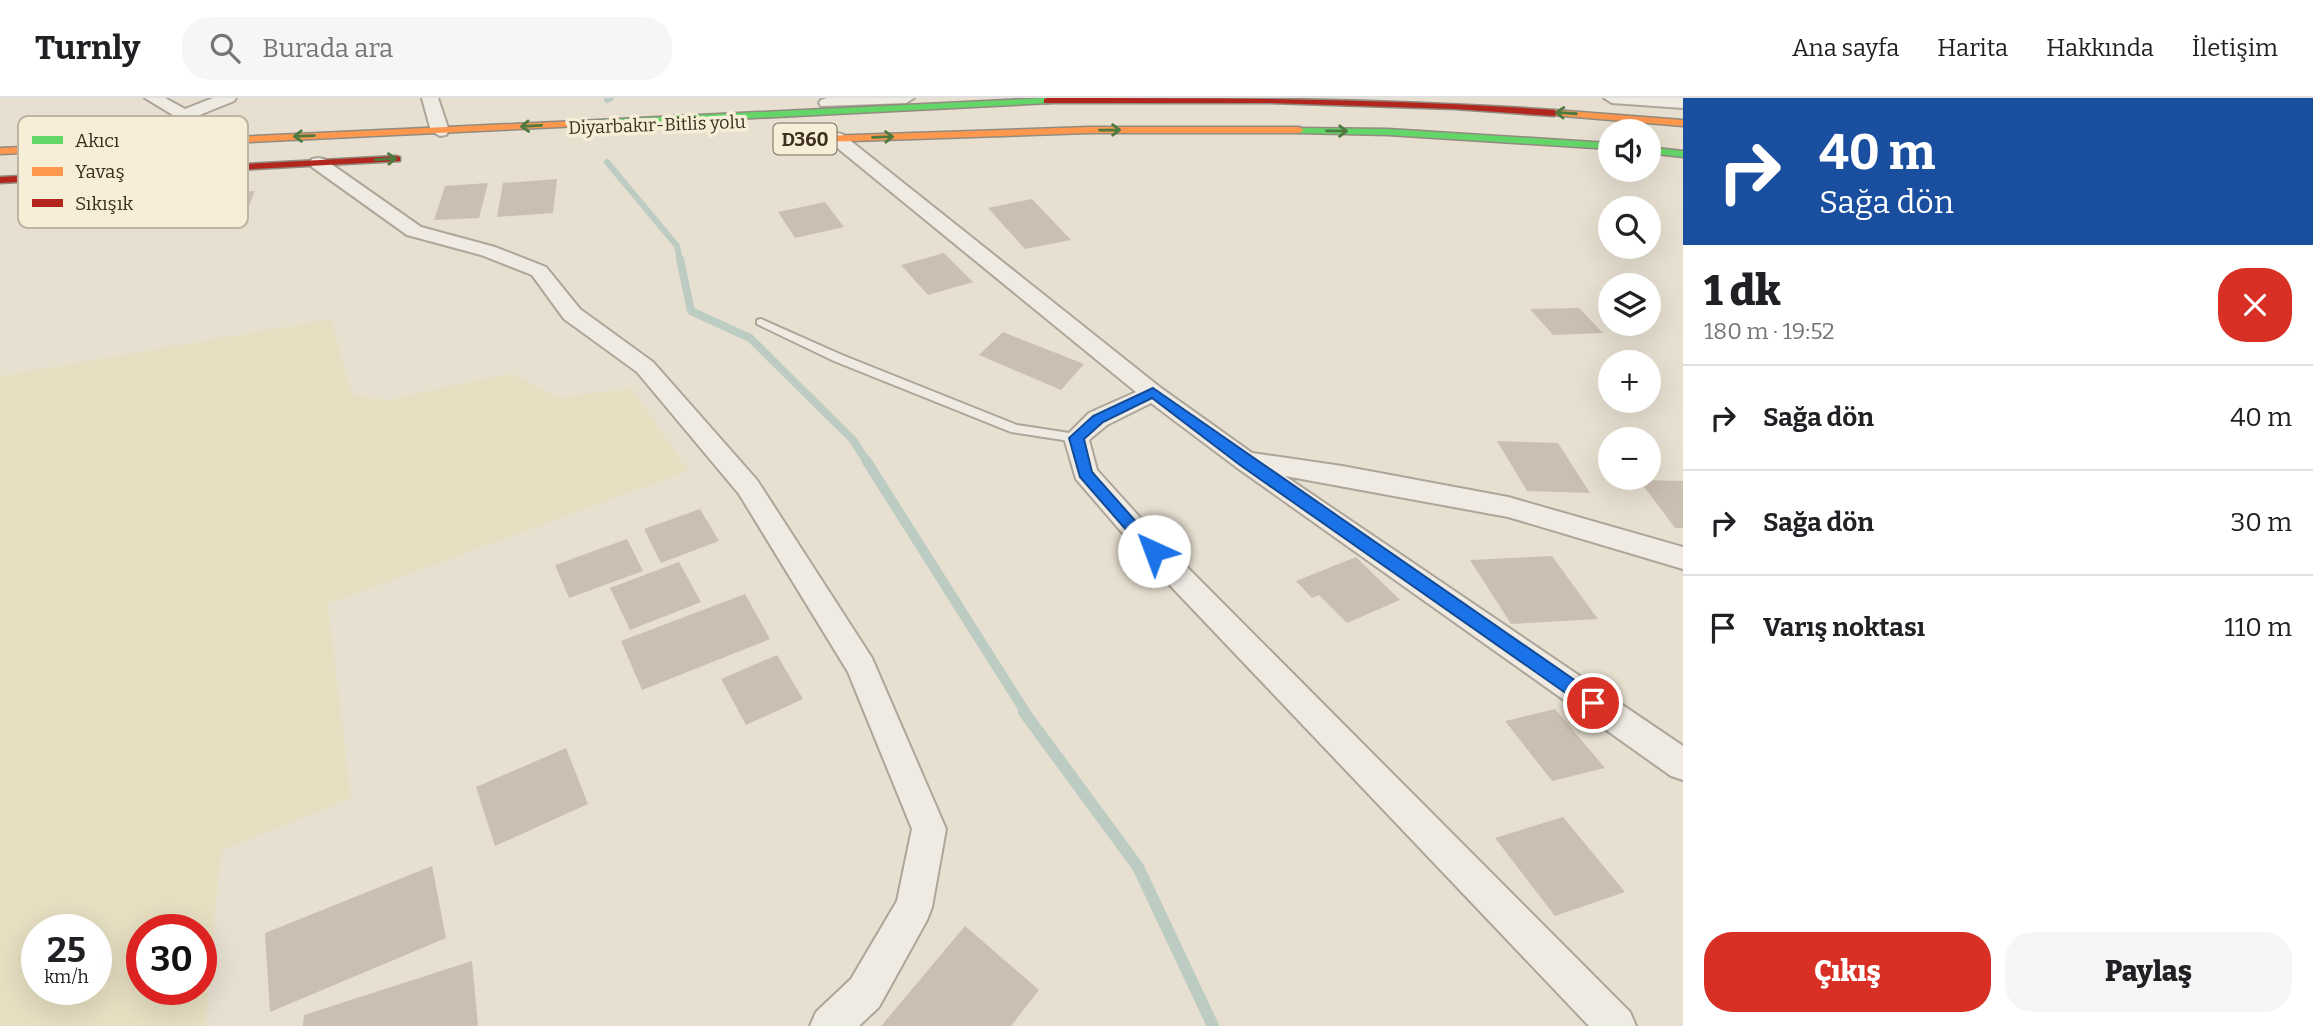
<!DOCTYPE html>
<html lang="tr">
<meta charset="utf-8">
<style>
body{margin:0;font-family:Bitter,serif;background:#f6f6f6;color:#202124;height:100vh;display:flex;flex-direction:column;font-size:26px;white-space:nowrap}
*{box-sizing:border-box;margin:0}
p{font-size:23px;color:#757577}
.icon{flex:none;width:38px;height:38px;fill:none;stroke:currentColor;stroke-width:2;stroke-linecap:round;stroke-linejoin:round}
.map{position:relative;flex:1;overflow:hidden}
.panel{display:flex;flex-direction:column;background:#fff;width:630px}
.panel>*{flex:none}
.guide{background:#1a4fa0;color:#fff;overflow:hidden}
.controls{position:absolute;left:1598px;top:21px;display:grid;gap:14px}
.controls a{display:grid;place-items:center;width:63px;height:63px;border-radius:50%;background:#fff;box-shadow:0 7px 28px #0002;font-size:35px}
.speed{position:absolute;left:21px;top:816px;display:flex;gap:14px;font-size:35px;font-weight:700;text-align:center}
.speed>*{display:grid;place-content:center;width:91px;height:91px;border-radius:50%;background:#fff;box-shadow:0 7px 28px #0002;line-height:1}
.speed small{font-size:18px;font-weight:400}
.speed .limit{border:10px solid #d22;background:#fff;color:#111}
.pin{position:absolute;display:grid;place-items:center;width:60px;height:60px;color:#fff;margin:-30px;border:4px solid #fff;border-radius:50%;box-shadow:0 2px 7px #0007}
.me{position:absolute;width:77px;margin:-38px;rotate:317deg;stroke-linejoin:round;filter:drop-shadow(0 0 5px #0008)}
.turn{display:flex;align-items:center;gap:24px;height:147px;padding:0 21px;font-size:32px}
.turn .icon{width:91px;height:91px;stroke-width:2.5}
.turn b{display:block;font-size:49px;line-height:60px}
.round{display:grid;place-items:center;flex:none;width:74px;height:74px;border-radius:28px;background:#f6f6f6}
.head{display:flex;align-items:center;justify-content:space-between;height:119px;padding:0 21px}
h1{font-size:42px;font-weight:800;line-height:52px}
.primary-button{display:flex;gap:14px;margin-top:auto;padding:14px 21px}
.primary-button a{flex:1;height:80px;border-radius:28px;background:#d93025;color:#fff;font-size:28px;font-weight:800;line-height:80px;text-align:center}
.primary-button a+a{background:#f6f6f6;color:#202124}
ul{padding:0;list-style:none}
li{display:flex;align-items:center;gap:21px;height:105px;padding:0 21px;border-top:2px solid #e0e0e0}
li div{flex:1}
li b{display:block;font-size:26px}
li em{font-style:normal}
header{display:flex;align-items:center;gap:42px;box-sizing:border-box;height:98px;padding:0 35px;background:#fff;border-bottom:2px solid #e0e0e0}
header strong{font-size:33px}
nav{display:flex;gap:38px;margin-inline-start:auto;font-size:24px}
.search{width:490px;height:63px;background:#f6f6f6;display:flex;align-items:center;gap:18px;box-sizing:border-box;padding:0 24px;border-radius:28px;color:#757577;font-size:26px}
main{display:flex;flex:1;min-height:0}
.map>svg:first-child{display:block}
</style>
<header>
<strong>Turnly</strong>
<div class="search"><svg class="icon" aria-label="search" viewBox="0 0 24 24"><circle cx="10" cy="10" r="6"/><path d="M15 15l6 6"/></svg>Burada ara</div>
<nav><a>Ana sayfa</a><a>Harita</a><a>Hakkında</a><a>İletişim</a></nav>
</header>
<main>
<div class="map">
<svg width="1683" height="928" viewBox="0 0 1683 928">
<rect width="100%" height="100%" fill="#e7e0d1"/>
<path fill="#e6dfc2" fill-rule="evenodd" d="M331,221L352,296L387,302L512,275L558,300L632,290L688,373L328,506L351,700L221,753L205,928H0V278ZM37,831H96V891H37ZM142,831H201V891H142Z"/>
<g fill="none" stroke-linecap="round" stroke-linejoin="round">
<g stroke="#bcccc2" stroke-width="6">
<polyline points="607,2 611,0"/>
<polyline points="607,64 677,148 680,162"/>
</g>
<polyline stroke="#bcccc2" stroke-width="8" points="680,161 691,213 750,240 853,342 867,364"/>
<polyline stroke="#bcccc2" stroke-width="10" points="866,362 1026,615"/>
<polyline stroke="#bcccc2" stroke-width="12" points="1024,614 1138,769 1213,928"/>
</g>
<g fill="#cbbfb2">
<polygon points="557,81 553,115 497,119 503,85"/>
<polygon points="488,85 479,120 434,122 445,88"/>
<polygon points="255,93 243,122 166,129 182,99"/>
<polygon points="1032,101 1071,142 1025,151 988,110"/>
<polygon points="825,104 844,129 795,140 778,114"/>
<polygon points="944,155 973,184 928,197 901,167"/>
<polygon points="1579,210 1603,235 1553,237 1530,211"/>
<polygon points="1003,234 1084,266 1061,292 979,257"/>
<polygon points="1497,343 1558,345 1590,395 1527,393"/>
<polygon points="1639,382 1683,383 1683,430 1675,430"/>
<polygon points="700,411 719,443 661,465 644,431"/>
<polygon points="627,441 643,473 569,500 555,467"/>
<polygon points="1552,458 1598,521 1511,526 1470,462"/>
<polygon points="1356,459 1400,502 1347,525 1319,497 1312,500 1296,483"/>
<polygon points="679,464 701,504 630,532 610,490"/>
<polygon points="745,496 770,541 642,592 621,543"/>
<polygon points="777,557 803,601 746,627 721,581"/>
<polygon points="1555,611 1605,670 1552,683 1505,623"/>
<polygon points="566,650 588,706 495,748 476,689"/>
<polygon points="1563,719 1625,794 1555,818 1495,740"/>
<polygon points="432,768 446,840 270,914 265,835"/>
<polygon points="965,828 1039,892 1011,928 881,928"/>
<polygon points="472,863 478,928 303,928 304,917"/>
</g>
<g fill="none" stroke-linecap="round" stroke-linejoin="round">
<defs>
<polygon id="lane" points="761,221 842,257 1017,327 1076,336 1082,340 1076,344 1011,334 834,263 757,226 757,222"/>
<g id="street">
<polygon points="145,0 165,0 185,11 213,0 236,0 234,3 197,18 234,41 225,46 219,45"/>
<polygon points="422,0 438,0 449,33 446,37 440,38 431,33"/>
<polygon points="827,0 914,0 906,5 821,8 819,5 821,2"/>
<polygon points="1604,0 1683,0 1683,10 1612,5"/>
<polygon points="836,35 842,36 1161,290 1252,355 1342,368 1508,399 1683,449 1683,471 1508,419 1285,378 1683,648 1683,682 1671,678 1236,369 1151,305 1107,327 1089,342 1097,372 1164,446 1630,914 1636,928 1589,928 1144,460 1076,381 1064,340 1089,315 1136,294 830,44 827,40"/>
<polygon points="318,60 324,61 421,129 495,149 546,169 580,211 653,264 757,382 872,560 946,731 932,809 927,822 879,909 859,928 810,928 816,914 851,881 897,803 912,731 848,574 739,396 637,274 564,221 532,177 481,157 407,137 312,69 309,65 312,61"/>
</g>
<g id="fast">
<polygon points="1047,0 1050,1 1050,5 598,28 593,25 598,22"/>
<polygon points="1296,30 1388,31 1610,45 1610,51 1388,37 1299,35 1294,32"/>
<polygon points="1648,49 1683,53 1683,59 1648,55"/>
</g>
<g id="slow">
<polygon points="1554,12 1683,22 1683,28 1551,17 1551,13"/>
<polygon points="598,22 603,25 601,27 0,56 0,50"/>
<polygon points="1089,29 1299,29 1304,32 1299,35 1089,35 823,44 818,41 823,38"/>
</g>
<g id="jam">
<path d="M1047,0C1216,0 1385,0 1554,12L1559,15L1554,18L1455,11L1270,5H1044V1Z"/>
<polygon points="396,58 400,59 400,63 0,85 0,79"/>
</g>
</defs>
<use href="#lane" stroke="#ada599" stroke-width="4"/>
<use href="#street" stroke="#ada599" stroke-width="4"/>
<use href="#fast" stroke="#928b80" stroke-width="3"/>
<use href="#slow" stroke="#928b80" stroke-width="3"/>
<use href="#jam" stroke="#928b80" stroke-width="3"/>
<use href="#lane" fill="#efebe3" fill-rule="evenodd"/>
<use href="#street" fill="#efebe3" fill-rule="evenodd"/>
<use href="#fast" fill="#63d668" fill-rule="evenodd"/>
<use href="#slow" fill="#ff974d" fill-rule="evenodd"/>
<use href="#jam" fill="#b3261e" fill-rule="evenodd"/>
</g>
<defs><path id="oneway-shaft" d="M-6 0H5M1.5-3L5.5 0L1.5 3" fill="none" stroke-width="1.6" stroke-linecap="round" stroke-linejoin="round" transform="scale(1.75)"/></defs>
<g stroke="#4e7a40">
<use href="#oneway-shaft" transform="translate(1566 15) rotate(-176)"/>
<use href="#oneway-shaft" transform="translate(531 28) rotate(177)"/>
<use href="#oneway-shaft" transform="translate(1110 32) rotate(-1)"/>
<use href="#oneway-shaft" transform="translate(1337 33) rotate(1)"/>
<use href="#oneway-shaft" transform="translate(304 38) rotate(178)"/>
<use href="#oneway-shaft" transform="translate(883 39) rotate(-2)"/>
<use href="#oneway-shaft" transform="translate(386 61) rotate(-3)"/>
</g>
<polygon fill="#1a73e8" stroke="#114b97" stroke-width="2" points="1153,290 1599,599 1602,605 1599,610 1593,613 1587,610 1240,367 1152,300 1103,324 1084,341 1092,374 1162,453 1154,459 1148,457 1080,379 1069,340 1093,318"/>
<g text-anchor="middle" dominant-baseline="central" stroke-width="7" stroke-linejoin="round" paint-order="stroke">
<g font-size="18" fill="#3d2e20" stroke="#f7eed8">
<text transform="translate(657 27) rotate(-2)">Diyarbakır-Bitlis yolu</text>
</g>
<rect fill="#f7eed8" stroke="#756857" stroke-width="2" x="773.5" y="25.5" width="63" height="31" rx="5"/>
<g font-size="19" font-weight="bold" fill="#3d2e20">
<text x="805" y="41">D360</text>
</g>
</g>
<rect x="18" y="18" width="230" height="112" rx="10" fill="#f7eed8" stroke="#bfb4a1" stroke-width="2"/>
<rect x="32" y="38" width="31" height="8" fill="#63d668"/>
<rect x="32" y="69" width="31" height="9" fill="#ff974d"/>
<rect x="32" y="101" width="31" height="8" fill="#b3261e"/>
<g font-size="19" fill="#3d2e20">
<text x="75" y="49">Akıcı</text>
<text x="75" y="80">Yavaş</text>
<text x="75" y="112">Sıkışık</text>
</g>
</svg>
<div class="controls">
<a><svg class="icon" aria-label="sound" viewBox="0 0 24 24"><path d="M4 9h4l5-4v14l-5-4H4zM17 9q2 3 0 6"/></svg></a>
<a><svg class="icon" aria-label="search" viewBox="0 0 24 24"><circle cx="10" cy="10" r="6"/><path d="M15 15l6 6"/></svg></a>
<a><svg class="icon" aria-label="layers" viewBox="0 0 24 24"><path d="M12 4l9 5-9 5-9-5zM3 14l9 5 9-5"/></svg></a>
<a>+</a>
<a>−</a>
</div>
<div class="speed"><div>25<small>km/h</small></div><div class="limit">30</div></div>
<div class="pin" style="left:1593px;top:605px;background:#d93025"><svg class="icon" aria-label="arrive" viewBox="0 0 24 24"><path d="M6 21V4h12l-3 4 3 4H6"/></svg></div>
<svg class="me" style="left:1154px;top:453px" viewBox="-20 -20 40 40"><circle r="19" fill="#fff"/><path d="M0-13L10 11 0 6-10 11z" fill="#1a73e8"/></svg>
</div>
<section class="panel">
<div class="guide">
<div class="turn"><svg class="icon" aria-label="right" viewBox="0 0 24 24"><path d="M7 20v-9h11M14 6l5 5-5 5"/></svg><div><b>40 m</b>Sağa dön</div></div>
</div>
<div class="head"><div><h1>1 dk</h1><p>180 m · 19:52</p></div><a class="round" style="background:#d93025;color:#fff"><svg class="icon" aria-label="close" viewBox="0 0 24 24"><path d="M6 6l12 12M18 6L6 18"/></svg></a></div>
<ul>
<li><svg class="icon" aria-label="right" viewBox="0 0 24 24"><path d="M7 20v-9h11M14 6l5 5-5 5"/></svg><div><b>Sağa dön</b></div><em>40 m</em></li>
<li><svg class="icon" aria-label="right" viewBox="0 0 24 24"><path d="M7 20v-9h11M14 6l5 5-5 5"/></svg><div><b>Sağa dön</b></div><em>30 m</em></li>
<li><svg class="icon" aria-label="arrive" viewBox="0 0 24 24"><path d="M6 21V4h12l-3 4 3 4H6"/></svg><div><b>Varış noktası</b></div><em>110 m</em></li>
</ul>
<div class="primary-button"><a>Çıkış</a><a>Paylaş</a></div>
</section>
</main>
